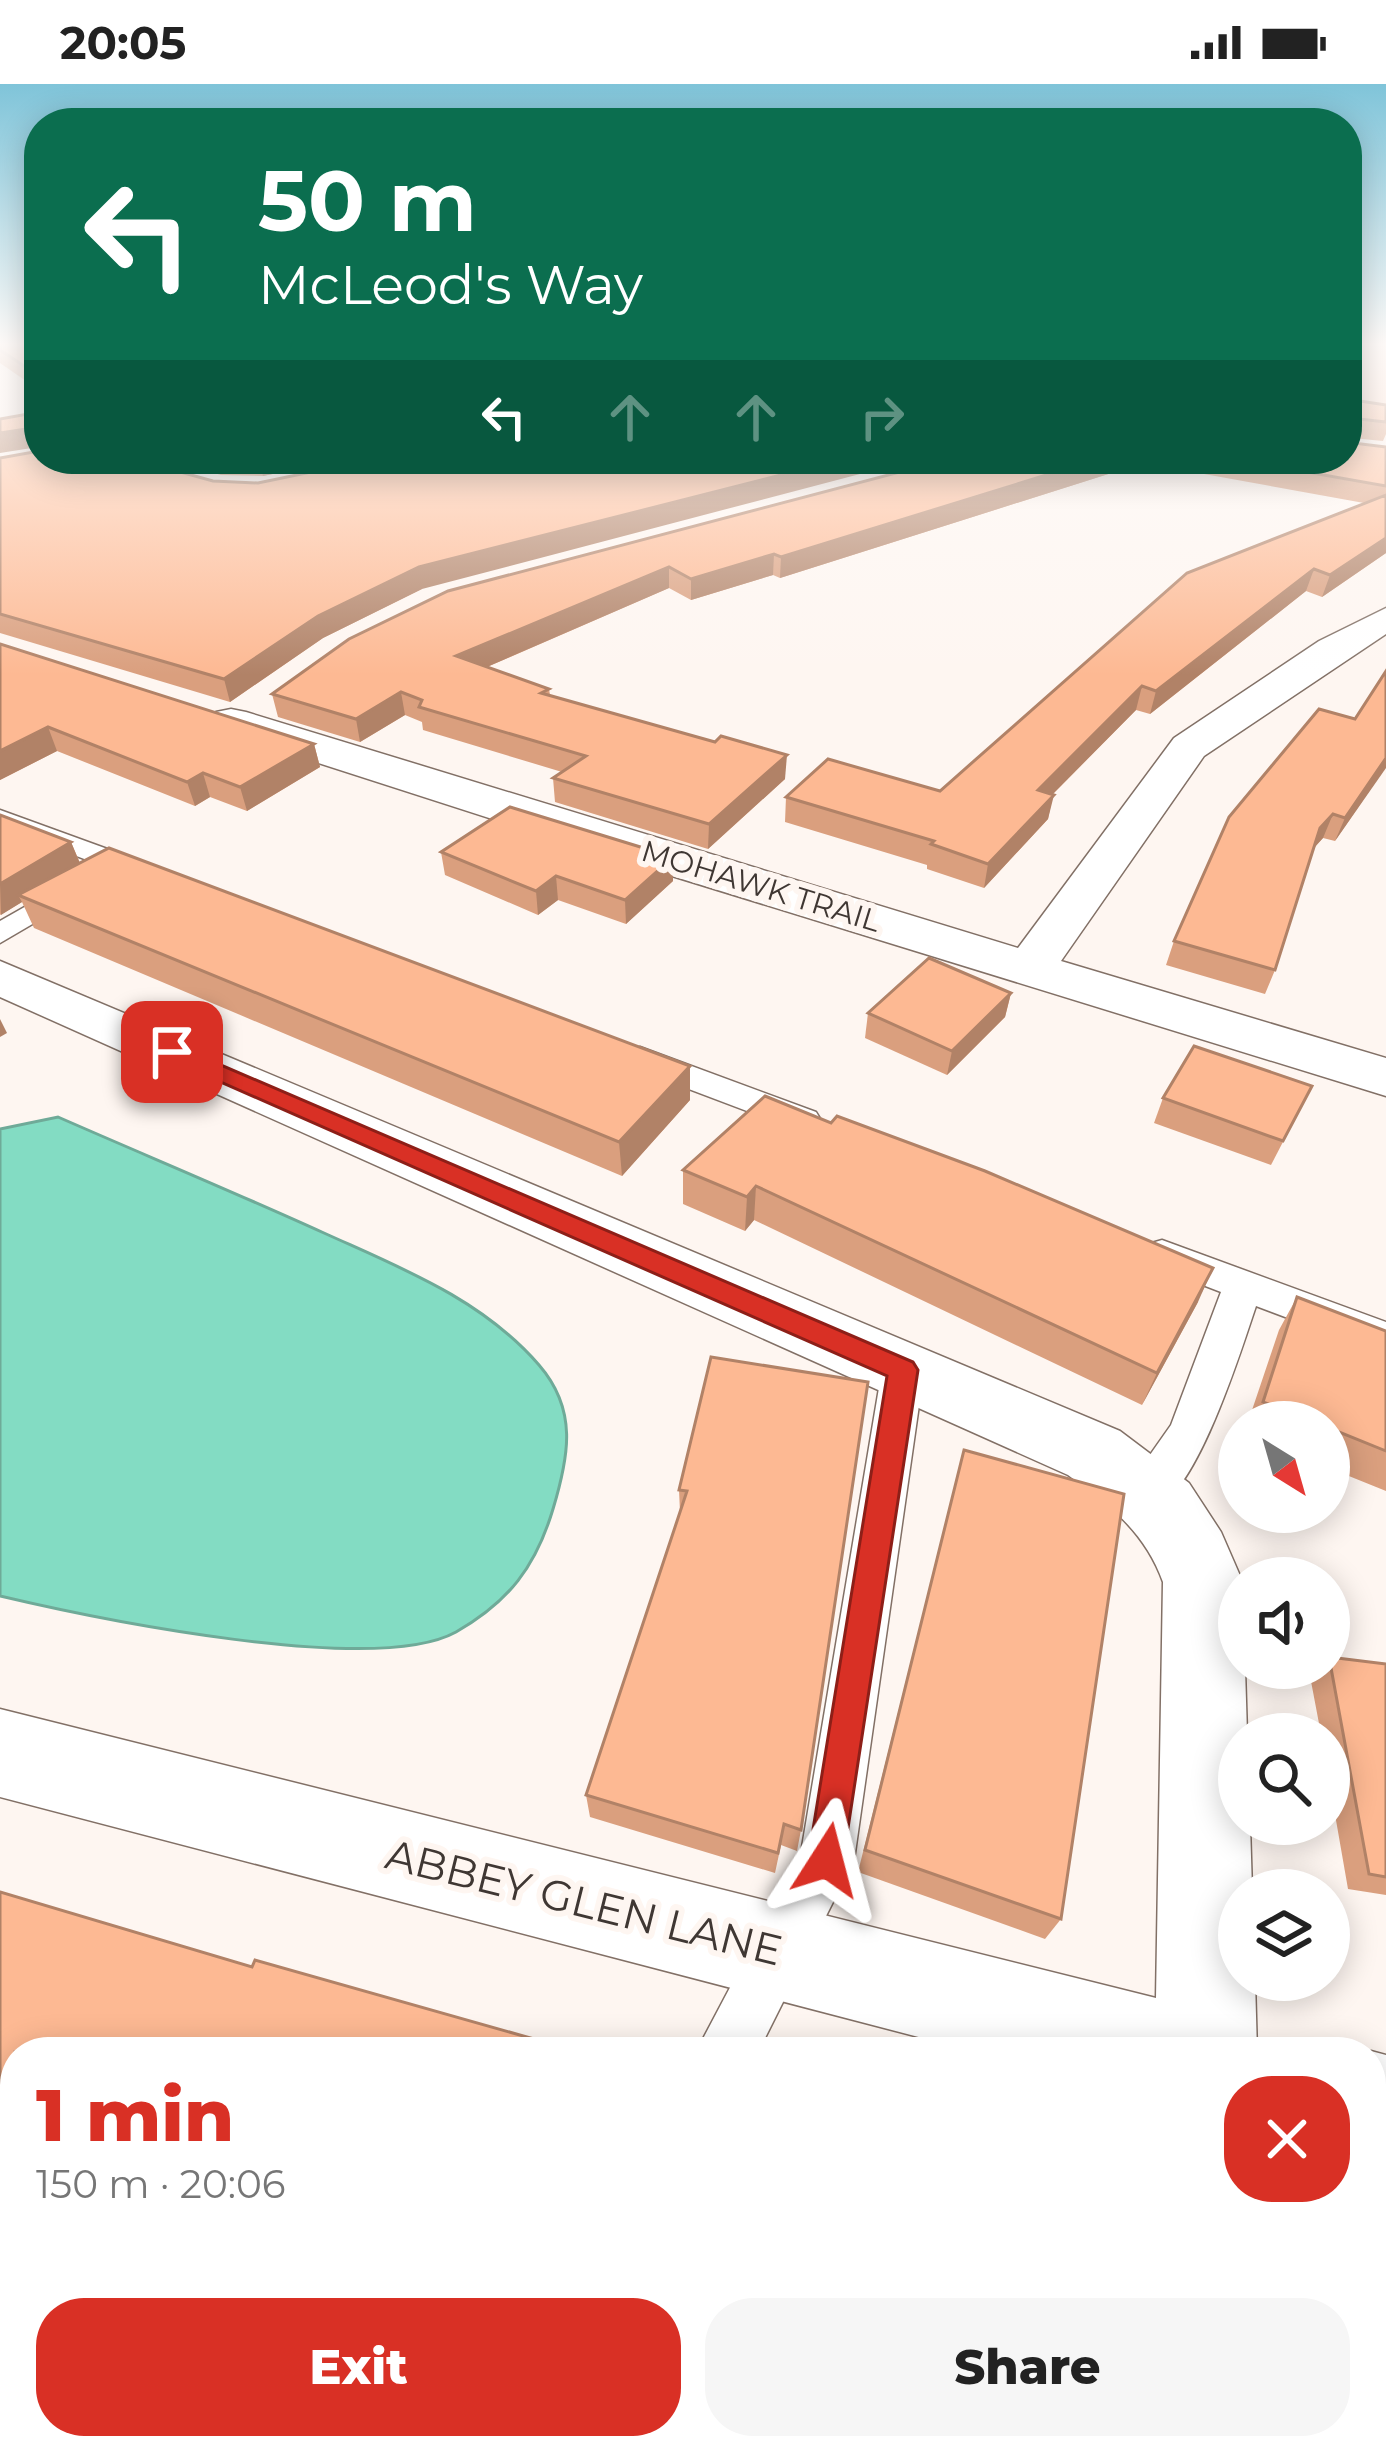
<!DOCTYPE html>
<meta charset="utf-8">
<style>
body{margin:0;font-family:Montserrat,sans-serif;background:#f6f6f6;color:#222;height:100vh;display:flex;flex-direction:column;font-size:45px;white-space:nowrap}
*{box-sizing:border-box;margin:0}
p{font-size:39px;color:#767676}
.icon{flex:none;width:66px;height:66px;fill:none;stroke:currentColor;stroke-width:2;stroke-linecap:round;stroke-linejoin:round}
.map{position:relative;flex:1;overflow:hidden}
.side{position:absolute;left:0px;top:1953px;width:1386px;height:423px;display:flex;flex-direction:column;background:#fff;border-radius:48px 48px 0 0;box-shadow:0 6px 30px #0003}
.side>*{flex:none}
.top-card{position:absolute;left:24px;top:24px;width:1338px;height:366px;border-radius:48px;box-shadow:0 6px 30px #0003;background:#0b6e4f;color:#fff;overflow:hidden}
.needle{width:78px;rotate:143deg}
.controls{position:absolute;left:1218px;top:1317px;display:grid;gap:24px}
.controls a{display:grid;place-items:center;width:132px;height:132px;border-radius:50%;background:#fff;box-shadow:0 6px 30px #0003;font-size:60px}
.pin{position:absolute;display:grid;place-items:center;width:102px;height:102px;color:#fff;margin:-51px;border-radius:24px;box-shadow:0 6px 18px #0006}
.me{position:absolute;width:132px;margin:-66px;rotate:9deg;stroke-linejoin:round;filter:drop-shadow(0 0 9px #0008)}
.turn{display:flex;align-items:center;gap:42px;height:252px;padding:0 36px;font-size:54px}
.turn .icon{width:156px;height:156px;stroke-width:2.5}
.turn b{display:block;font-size:84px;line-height:102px}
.lanes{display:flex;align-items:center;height:114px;padding:0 36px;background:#0003;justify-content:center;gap:60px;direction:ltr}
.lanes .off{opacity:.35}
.round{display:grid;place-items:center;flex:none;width:126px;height:126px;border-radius:48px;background:#f6f6f6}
.overview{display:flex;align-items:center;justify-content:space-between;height:204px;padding:0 36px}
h1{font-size:72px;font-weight:800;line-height:90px;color:#d93025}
.action{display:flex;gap:24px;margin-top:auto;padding:24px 36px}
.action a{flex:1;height:138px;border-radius:48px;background:#d93025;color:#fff;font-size:48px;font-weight:800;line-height:138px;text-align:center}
.action a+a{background:#f6f6f6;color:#222}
.status{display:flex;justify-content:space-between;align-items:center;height:84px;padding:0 60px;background:#fff;direction:ltr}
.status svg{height:33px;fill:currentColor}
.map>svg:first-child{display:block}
</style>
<div class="status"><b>20:05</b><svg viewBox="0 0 49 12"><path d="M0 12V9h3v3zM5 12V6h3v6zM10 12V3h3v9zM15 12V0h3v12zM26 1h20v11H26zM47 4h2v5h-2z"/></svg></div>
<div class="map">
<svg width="1386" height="2375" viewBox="0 0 1386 2375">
<rect width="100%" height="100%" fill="#fef6f1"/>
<polygon fill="#ffdcca" points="1347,259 1386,259 1386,335 1347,326"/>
<path fill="#83dcc3" stroke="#6faa98" stroke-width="3" d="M58,1033C147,1072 236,1109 324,1149C401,1184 482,1215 539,1281C578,1326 569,1372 553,1425C536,1482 509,1518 456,1548C375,1593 93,1534 0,1512V1045Z"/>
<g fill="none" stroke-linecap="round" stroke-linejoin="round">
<defs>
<g id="lane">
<polygon points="0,726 157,783 161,789 157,795 137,795 0,743"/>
<polygon points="72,796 82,799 86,805 82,811 0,859 0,837"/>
<polygon points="640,963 816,1028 821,1036 816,1044 792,1044 628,982 623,974 628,966"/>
<path d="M1162,1156L1386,1238V1271L1256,1222C1243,1260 1194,1421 1150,1424C1146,1424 1136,1420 1132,1419L1126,1405L1171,1341L1221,1208L1148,1180L1143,1170L1148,1160Z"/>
<polygon points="903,1269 918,1274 924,1286 854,1776 758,1968 696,1968 801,1769 882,1286 888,1274"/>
<polygon points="0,2150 15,2154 15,2220 0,2216"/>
<polygon points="559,2361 670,2361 675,2375 565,2375"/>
</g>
<g id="street">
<polygon points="1386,524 1386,550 1204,672 1061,877 1386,974 1386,1012 607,772 216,646 210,637 216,628 231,625 246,628 1018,864 1174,654 1319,557"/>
<path d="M0,877L1120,1347L1189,1399L1221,1448L1241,1494L1239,1584H1245L1247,1650H1239V1740H1250L1252,1806H1239V1896H1255L1257,1968H976L0,1713V1625L1156,1914L1163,1498C1145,1448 1110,1421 1068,1391L0,913Z"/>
<polygon points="1371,1967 1386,1971 1386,2075 1371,2071"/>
<polygon points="1095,2361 1213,2361 1215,2375 1095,2375"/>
<polygon points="1221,2361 1339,2361 1341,2375 1221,2375"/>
</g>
</defs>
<use href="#lane" stroke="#827066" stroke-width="3"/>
<use href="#street" stroke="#827066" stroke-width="3"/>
<use href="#lane" fill="#fff" fill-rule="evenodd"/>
<use href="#street" fill="#fff" fill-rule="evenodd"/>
</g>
<g fill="#da9f7e">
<polygon points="0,259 39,259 39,306 0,279"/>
<polygon points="1347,315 1386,321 1386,350 1383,357 1352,354 1353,359 1386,363 1386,469 1322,513 1306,507 1150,630 1136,626 1053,710 1048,735 984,804 927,785 927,781 785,738 786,713 940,707 1364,419 1143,379 780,494 773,491 691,516 669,504 487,583 549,605 550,611 785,695 708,765 555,718 553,694 562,688 423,646 422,638 405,631 360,658 278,633 272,610 949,375 1347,375"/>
<polygon points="0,374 422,505 323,554 230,618 0,549"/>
<polygon points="166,375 345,375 263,392 221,391"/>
<polygon points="0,560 314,660 320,683 247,727 210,713 195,722 57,667 0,696"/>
<polygon points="1383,687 1335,757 1323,754 1314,764 1275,886 1265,910 1166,881 1174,857"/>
<polygon points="0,731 71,758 80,779 690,1016 622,1092 34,844 22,818 0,831"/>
<polygon points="441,768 673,773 673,797 626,840 558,816 538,831 445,791"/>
<polygon points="1011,909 1005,933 947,991 865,954 868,929"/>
<polygon points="1312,1002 1271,1081 1154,1039 1163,1014"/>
<polygon points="765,1012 1198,1218 1142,1321 754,1136 745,1147 683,1120 683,1086"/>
<polygon points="1297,1213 1386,1247 1386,1407 1329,1384 1329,1338 1248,1338 1279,1246"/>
<polygon points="711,1273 801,1746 797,1767 781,1761 775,1789 590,1733 586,1711 680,1428 679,1406"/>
<polygon points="964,1366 1061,1835 1045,1855 858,1788"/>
<polygon points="1386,1580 1386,1811 1348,1805 1329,1696 1329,1650 1321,1650 1310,1592 1317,1584"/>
</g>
<g fill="#b18267">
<polygon points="32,344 38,363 0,369 0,349"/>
<polygon points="259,375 345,375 263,392"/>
<polygon points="844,375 917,375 422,505 323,554 230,618 224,595 318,532 419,483"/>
<polygon points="1098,375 1144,375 1143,379 780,494 781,473"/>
<polygon points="1386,454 1386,469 1322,513 1330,491"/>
<polygon points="774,470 773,491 691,516 691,495"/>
<polygon points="669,483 669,504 459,595 456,572"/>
<polygon points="1314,485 1306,507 1150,630 1156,607"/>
<polygon points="1142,602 1136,626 1033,730 1038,706"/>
<polygon points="401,608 405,631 360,658 356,635"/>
<polygon points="48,643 57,667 0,696 0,667"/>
<polygon points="314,660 320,683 247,727 240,703"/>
<polygon points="787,671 785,695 708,765 709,740"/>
<polygon points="1386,674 1386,684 1335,757 1345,734"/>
<polygon points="203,689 210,713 195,722 187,698"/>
<polygon points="1054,711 1048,735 984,804 988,780"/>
<polygon points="1333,730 1323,754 1311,767 1320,744"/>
<polygon points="71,758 81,782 18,811 22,818 1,831 0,800"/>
<polygon points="673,773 673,797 626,840 625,816"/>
<polygon points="556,792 558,816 538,831 536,807"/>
<polygon points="1011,909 1005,933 947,991 952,967"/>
<polygon points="0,935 7,949 0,953"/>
<polygon points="690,982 690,1016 622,1092 619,1058"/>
<polygon points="756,1102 754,1136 745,1147 747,1113"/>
<polygon points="1213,1184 1198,1218 1142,1321 1157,1289"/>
<polygon points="0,2265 15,2271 15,2284 0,2279"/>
<polygon points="229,2361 272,2361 310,2375 268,2375"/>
</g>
<g fill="#fdb993" stroke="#b18267" stroke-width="3">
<polygon points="0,259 39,259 39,292 0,266"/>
<polygon points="1347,315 1386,321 1386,338 1350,334 1353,359 1386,363 1386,402 1233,375 1347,375"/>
<polygon points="39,328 39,352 32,344 0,349 0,335"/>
<polygon points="39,367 39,375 133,375 213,397 258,399 374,375 844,375 419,483 318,532 224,595 0,530 0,374"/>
<polygon points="949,375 1098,375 781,473 774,470 691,495 669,483 456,572 549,605 541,609 715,658 721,652 787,671 709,740 553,694 586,672 419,623 422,616 401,608 356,635 272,610 349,555 448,507"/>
<polygon points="1386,411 1386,454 1330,491 1314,485 1156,607 1142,602 1038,706 1054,711 988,780 931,760 934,757 786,713 828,675 940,707 1187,489"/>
<polygon points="0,560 314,660 240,703 203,689 187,698 48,643 0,667"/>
<polygon points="1386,587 1386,674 1345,734 1333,730 1320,744 1275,886 1174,857 1229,733 1319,625 1355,635"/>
<polygon points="510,723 673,773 625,816 556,792 536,807 441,768"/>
<polygon points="0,731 71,758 0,800"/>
<polygon points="109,764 690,982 619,1058 18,811"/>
<polygon points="929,874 1011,909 952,967 868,929"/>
<polygon points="1194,962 1312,1002 1283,1057 1163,1014"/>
<polygon points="765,1012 831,1039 837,1032 985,1087 1213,1184 1157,1289 756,1102 747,1113 683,1086"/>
<polygon points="1297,1213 1386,1247 1386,1367 1329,1344 1329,1338 1313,1338 1263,1318"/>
<polygon points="711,1273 868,1298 801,1746 784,1740 778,1769 586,1711 687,1407 679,1406"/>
<polygon points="964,1366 1124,1410 1061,1835 865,1766"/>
<polygon points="1329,1573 1386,1580 1386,1793 1369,1790"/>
<polygon points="0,1808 252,1883 255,1876 580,1968 15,1968 15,2120 0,2114"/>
<polygon points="0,2279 15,2284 15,2361 229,2361 268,2375 0,2375"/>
<polygon points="741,2361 1006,2361 1005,2375 739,2375"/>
</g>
<linearGradient id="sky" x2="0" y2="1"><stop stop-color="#7fc4d9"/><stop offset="0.44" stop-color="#fffbf9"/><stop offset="1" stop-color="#fffbf9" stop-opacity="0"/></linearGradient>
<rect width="1386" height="591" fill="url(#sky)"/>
<polygon fill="#d93025" stroke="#8d1f18" stroke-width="3" points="172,960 913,1278 918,1286 841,1790 827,1795 814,1790 808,1776 887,1292 164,973 160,968"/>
<g text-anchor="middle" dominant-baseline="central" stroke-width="12" stroke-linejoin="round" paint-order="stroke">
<g font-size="30" fill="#3f3733" stroke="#fef6f1">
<text transform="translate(761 802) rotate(17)">MOHAWK TRAIL</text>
</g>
<g font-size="42" fill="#3f3733" stroke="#fef6f1">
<text transform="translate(584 1818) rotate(14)">ABBEY GLEN LANE</text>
</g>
</g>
</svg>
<div class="controls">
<a><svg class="needle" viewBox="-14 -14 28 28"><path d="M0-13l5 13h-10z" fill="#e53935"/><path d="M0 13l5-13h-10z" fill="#767676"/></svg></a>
<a><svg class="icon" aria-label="sound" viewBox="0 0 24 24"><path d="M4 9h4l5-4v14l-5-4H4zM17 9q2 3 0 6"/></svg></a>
<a><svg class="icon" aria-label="search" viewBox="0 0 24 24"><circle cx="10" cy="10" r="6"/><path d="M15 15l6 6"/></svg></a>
<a><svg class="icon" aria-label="layers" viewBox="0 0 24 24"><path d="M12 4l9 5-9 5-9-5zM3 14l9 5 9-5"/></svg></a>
</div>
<div class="pin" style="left:172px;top:968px;background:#d93025"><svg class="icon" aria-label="arrive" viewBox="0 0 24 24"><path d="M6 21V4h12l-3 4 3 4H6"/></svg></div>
<svg class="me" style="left:827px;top:1776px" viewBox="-20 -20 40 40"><path d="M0-17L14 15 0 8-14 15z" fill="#d93025" stroke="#fff" stroke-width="4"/></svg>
<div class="top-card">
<div class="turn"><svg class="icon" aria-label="left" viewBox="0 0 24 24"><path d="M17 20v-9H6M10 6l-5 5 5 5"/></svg><div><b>50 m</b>McLeod's Way</div></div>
<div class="lanes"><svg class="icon" aria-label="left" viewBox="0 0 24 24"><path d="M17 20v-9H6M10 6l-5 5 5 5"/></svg><svg class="icon off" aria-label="ahead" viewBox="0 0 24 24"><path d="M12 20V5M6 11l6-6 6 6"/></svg><svg class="icon off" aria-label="ahead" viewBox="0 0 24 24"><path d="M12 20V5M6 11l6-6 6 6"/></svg><svg class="icon off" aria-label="right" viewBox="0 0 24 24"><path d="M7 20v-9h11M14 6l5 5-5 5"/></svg></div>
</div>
<section class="side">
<div class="overview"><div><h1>1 min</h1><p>150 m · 20:06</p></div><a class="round" style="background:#d93025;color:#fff"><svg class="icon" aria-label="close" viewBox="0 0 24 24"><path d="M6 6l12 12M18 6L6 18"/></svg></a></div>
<div class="action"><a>Exit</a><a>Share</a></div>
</section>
</div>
